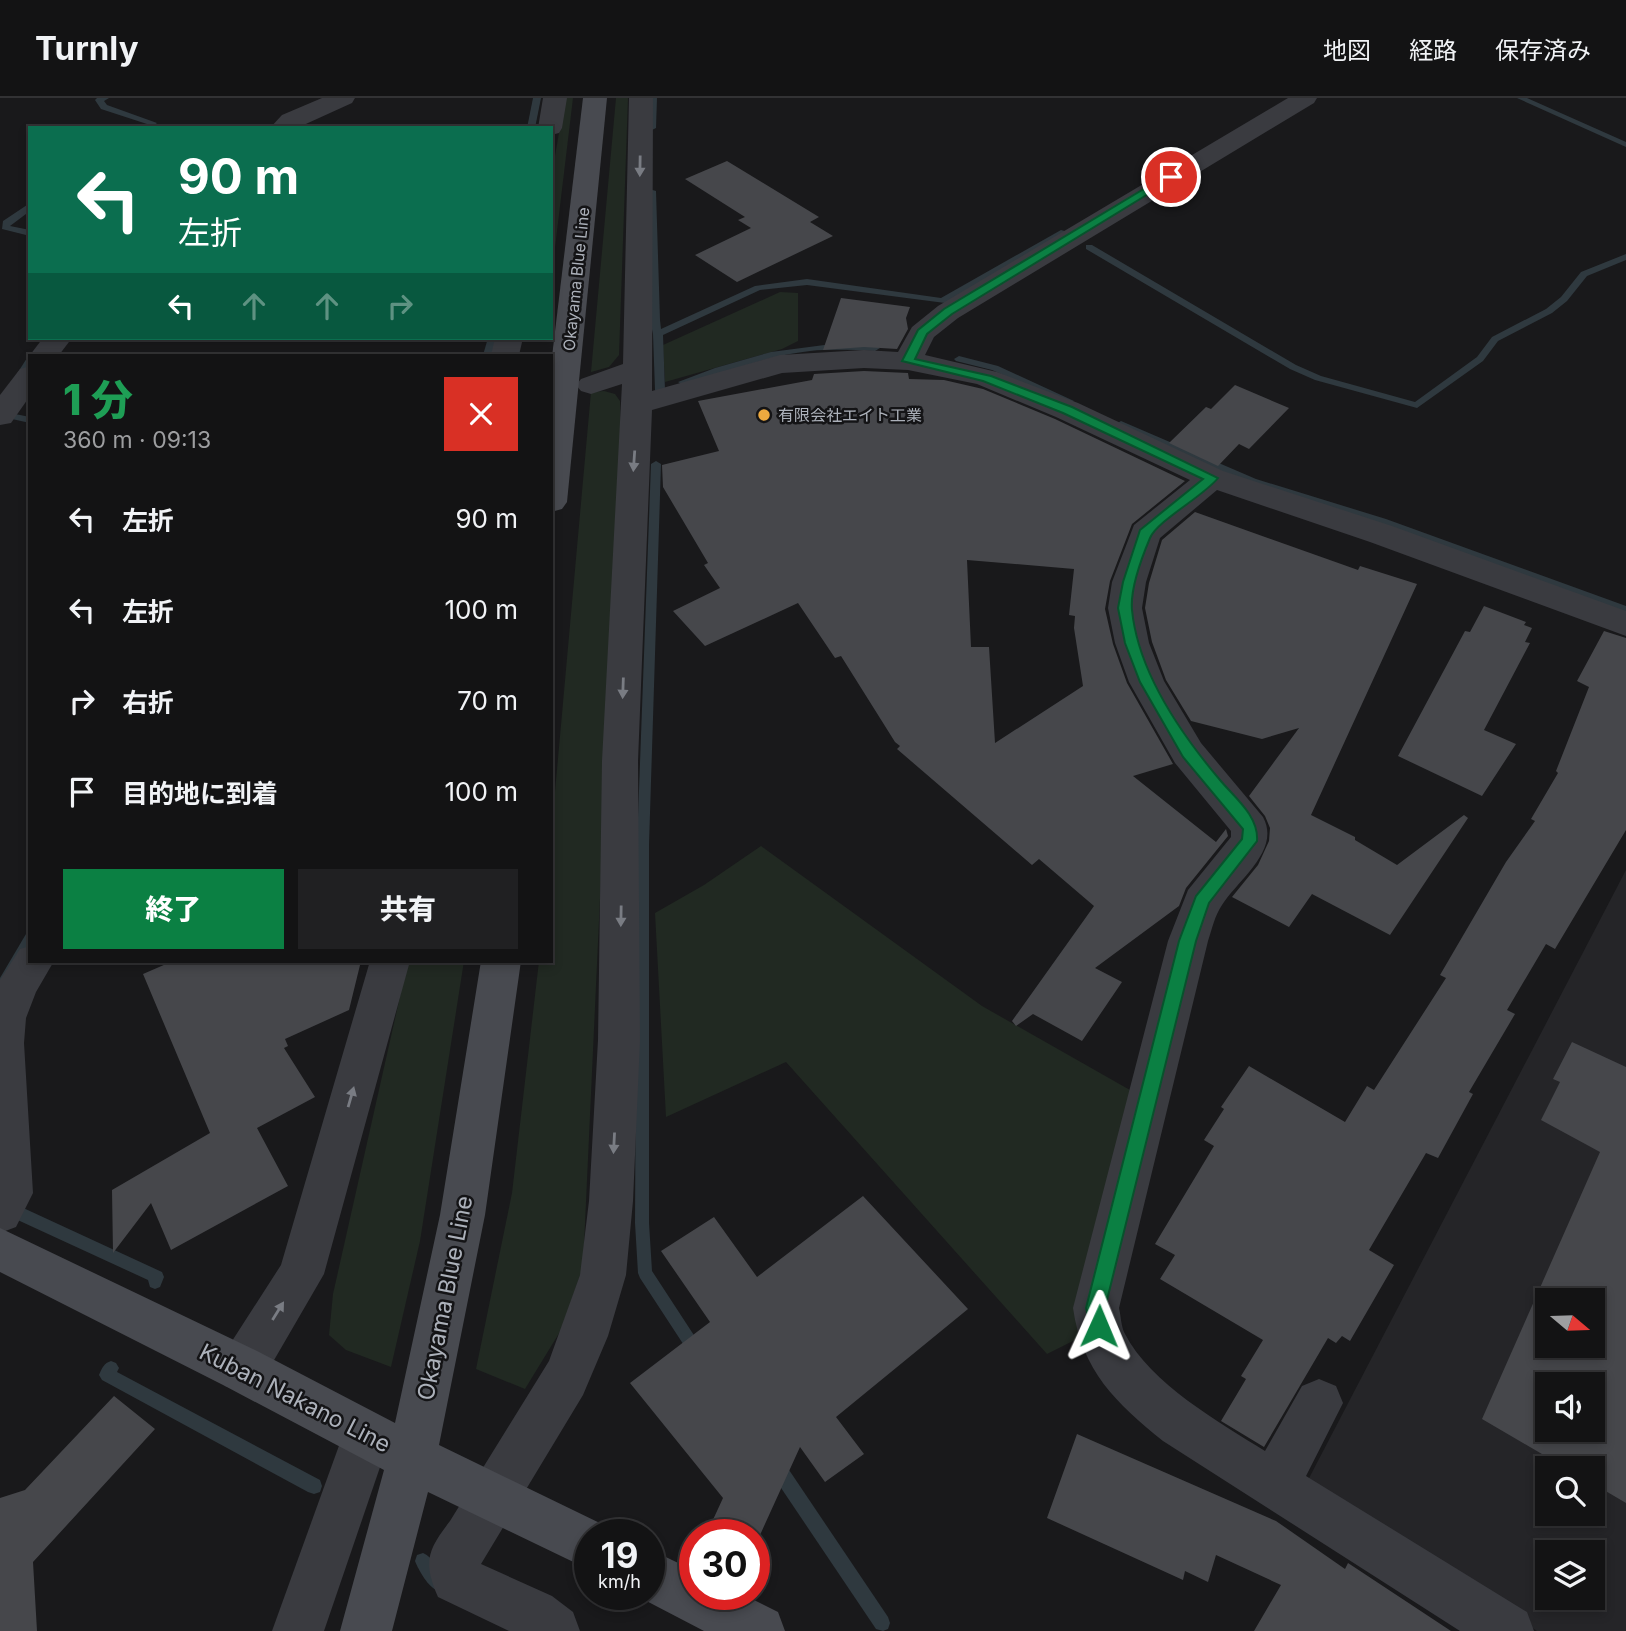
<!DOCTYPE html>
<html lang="ja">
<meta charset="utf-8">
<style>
body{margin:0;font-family:Inter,"Noto Sans JP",sans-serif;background:#202022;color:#f1f3f6;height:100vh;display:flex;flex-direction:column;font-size:26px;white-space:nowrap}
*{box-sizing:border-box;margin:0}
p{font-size:23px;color:#9d9ea0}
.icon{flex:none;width:38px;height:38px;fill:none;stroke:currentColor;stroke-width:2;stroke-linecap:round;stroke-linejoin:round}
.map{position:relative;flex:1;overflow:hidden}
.sheet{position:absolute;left:28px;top:256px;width:525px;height:609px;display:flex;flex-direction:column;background:#131314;border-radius:0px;box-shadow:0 4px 10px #0003,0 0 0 2px #323234}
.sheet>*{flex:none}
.top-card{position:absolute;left:28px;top:28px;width:525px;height:214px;border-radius:0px;box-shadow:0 4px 10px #0003,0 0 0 2px #323234;background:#0b6e4f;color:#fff;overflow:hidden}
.needle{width:46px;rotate:109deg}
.buttons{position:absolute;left:1535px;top:1190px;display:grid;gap:14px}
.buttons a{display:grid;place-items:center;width:70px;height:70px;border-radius:0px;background:#131314;box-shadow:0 4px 10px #0003,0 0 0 2px #323234;font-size:35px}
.speed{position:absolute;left:574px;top:1421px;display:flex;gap:14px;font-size:35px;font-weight:700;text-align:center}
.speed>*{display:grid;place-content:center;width:91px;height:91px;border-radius:50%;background:#131314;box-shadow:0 4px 10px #0003,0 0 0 2px #323234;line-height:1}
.speed small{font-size:18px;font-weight:400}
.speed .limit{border:10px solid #d22;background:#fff;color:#111}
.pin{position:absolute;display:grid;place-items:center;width:60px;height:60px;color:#fff;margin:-30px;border:4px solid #fff;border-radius:50%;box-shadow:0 2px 7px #0007}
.me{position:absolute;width:77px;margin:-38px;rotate:1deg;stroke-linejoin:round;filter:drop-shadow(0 0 5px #0008)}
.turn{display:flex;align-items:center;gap:24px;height:147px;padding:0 35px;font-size:32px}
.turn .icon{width:91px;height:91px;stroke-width:2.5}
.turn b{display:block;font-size:49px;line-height:60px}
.lanes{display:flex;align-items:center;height:66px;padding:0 35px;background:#0003;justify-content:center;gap:35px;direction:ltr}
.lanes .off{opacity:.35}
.round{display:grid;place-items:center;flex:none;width:74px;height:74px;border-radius:0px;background:#202022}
.summary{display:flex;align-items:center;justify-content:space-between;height:119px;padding:0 35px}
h1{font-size:42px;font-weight:800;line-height:52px;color:#1e9e55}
.button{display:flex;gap:14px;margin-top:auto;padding:14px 35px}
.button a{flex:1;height:80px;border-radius:0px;background:#0b8043;color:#fff;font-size:28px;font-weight:800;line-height:80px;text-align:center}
.button a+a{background:#202022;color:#f1f3f6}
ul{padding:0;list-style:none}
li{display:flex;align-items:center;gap:21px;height:91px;padding:0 35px}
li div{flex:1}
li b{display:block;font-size:26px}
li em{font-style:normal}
header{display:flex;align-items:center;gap:42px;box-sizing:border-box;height:98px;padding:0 35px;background:#131314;border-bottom:2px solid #323234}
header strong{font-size:33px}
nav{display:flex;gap:38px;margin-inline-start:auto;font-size:24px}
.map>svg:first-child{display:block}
</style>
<header>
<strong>Turnly</strong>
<nav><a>地図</a><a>経路</a><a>保存済み</a></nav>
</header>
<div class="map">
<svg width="1626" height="1533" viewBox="0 0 1626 1533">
<rect width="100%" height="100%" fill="#19191b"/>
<path fill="#252528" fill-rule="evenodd" d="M1626,772V1533H1537L1307,1384ZM1547,1202H1592V1248H1547ZM1547,1286H1592V1332H1547ZM1547,1370H1592V1416H1547ZM1547,1454H1592V1500H1547Z"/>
<g fill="#212922">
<polygon points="565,0 573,0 551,183 551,81"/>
<polygon points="616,0 628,0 619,257 609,269 591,274"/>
<polygon points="780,194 798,195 798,243 782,251 665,284 663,247"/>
<polygon points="604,293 615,296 620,303 621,346 583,1169 561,1232 525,1291 476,1271 512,1095 539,863 551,863 551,738 591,294"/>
<polygon points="761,748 982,908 1137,996 1091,1234 1047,1256 786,964 666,1019 655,815 704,787"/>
<polygon points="408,863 464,863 420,1143 391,1269 346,1252 329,1237 333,1196"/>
</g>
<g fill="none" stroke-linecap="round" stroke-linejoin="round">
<g fill="#2f393f" fill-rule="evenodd">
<polygon points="97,0 109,0 104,3 107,7 157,25 151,30 142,30 147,26 101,11 95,2"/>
<polygon points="533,0 541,0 535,30 527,30"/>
<polygon points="649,0 657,0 656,30 652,32 648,30"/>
<polygon points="1517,0 1527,0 1626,44 1626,49"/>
<polygon points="649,91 656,93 660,222 661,231 755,188 807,181 941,200 1061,132 1068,134 945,205 807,187 760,192 663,237 665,292 660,295 655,292 653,236 650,222"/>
<polygon points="27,107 30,107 30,113 10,128 30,132 30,138 2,131 3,123"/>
<polygon points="1086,147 1092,147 1296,267 1321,278 1415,304 1477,259 1492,239 1546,211 1561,199 1581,174 1626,156 1626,162 1587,178 1567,203 1552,215 1498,243 1483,263 1417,310 1315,282 1290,271 1086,151"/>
<polygon points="488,240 497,240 492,257 483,257"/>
<path d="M832,246L875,247L880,250L875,253C853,252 831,251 810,253C765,258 725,275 683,287L678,284L715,270L771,254Z"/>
<polygon points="959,258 998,268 1074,303 1069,306 1066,305 992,272 956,263 954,261"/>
<path d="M30,259C30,270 27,275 21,284H15L13,282L27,260Z"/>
<polygon points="15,316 30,319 30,325 12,321 12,317"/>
<polygon points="1121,323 1256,381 1386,421 1626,508 1626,516 1378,425 1248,385 1118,328 1116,326"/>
<polygon points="656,363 661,366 649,747 649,1125 652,1173 701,1248 704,1253 701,1258 696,1260 691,1258 640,1180 638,1175 635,1125 637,747 651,366"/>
<polygon points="30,835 30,852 5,896 0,897 0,880 26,836"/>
<polygon points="0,1095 19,1108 162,1174 164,1179 160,1189 155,1191 150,1189 148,1182 9,1118 0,1111"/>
<path d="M111,1263L116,1265L119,1270L117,1274L320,1382L322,1388L320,1394L314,1396L308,1394L102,1282L99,1277C102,1270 104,1265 111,1263Z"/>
<polygon points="777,1361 783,1363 888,1519 890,1525 888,1531 883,1533 876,1531 771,1375 769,1369 771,1363"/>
<path d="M423,1455C433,1459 442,1475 446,1485L444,1491L438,1493C428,1489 419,1473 415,1463L417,1457Z"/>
</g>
</g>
<g fill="#46474b" fill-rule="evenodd">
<polygon points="727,63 819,119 810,124 833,138 737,184 695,157 751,130 738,122 745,119 685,81"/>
<polygon points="841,200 910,209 906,220 908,231 897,251 864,249 823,252"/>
<path d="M864,273L908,275L909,281L944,282L983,291L1055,321L1185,383L1132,426L1110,483L1105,511L1113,546L1127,585L1173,666L1133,678L1216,744L1226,731L1228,738L1186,790L1179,808L1095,870L1122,884L1082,943L1033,916L1016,928L1012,923L1094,808L1039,761L1032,767L897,651L900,648L895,644L841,558L835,560L798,505L705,548L673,513L720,490L704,467L708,465L663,389L662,367L719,353L698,303L812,282L814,276ZM967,462L1074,471L1069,517L1075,518L1074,530L1083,588L995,645L989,549H971Z"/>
<polygon points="1235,287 1289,310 1249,351 1239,346 1218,368 1169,345 1206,309 1211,311"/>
<polygon points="1195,414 1358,472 1360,468 1417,486 1311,717 1355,739 1355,742 1397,767 1464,717 1468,720 1390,837 1312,796 1289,829 1232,799 1258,767 1269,743 1270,730 1265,718 1249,698 1299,630 1262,641 1191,623 1166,582 1152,544 1145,510 1149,485 1162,442"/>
<polygon points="1484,508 1526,524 1524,527 1532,530 1525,544 1530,545 1484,632 1516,646 1482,698 1398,658 1465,533 1470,534"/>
<polygon points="1604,533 1626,540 1626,732 1555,851 1546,846 1507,912 1515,916 1469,994 1473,996 1438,1060 1426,1055 1369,1152 1394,1167 1350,1243 1342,1238 1336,1245 1328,1240 1264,1349 1221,1323 1246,1281 1241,1278 1263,1242 1160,1181 1175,1157 1155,1146 1214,1048 1204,1042 1224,1011 1221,1009 1249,968 1345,1024 1367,988 1374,992 1446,880 1440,877 1506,764 1535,723 1531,721 1558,675 1556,673 1589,589 1577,583"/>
<polygon points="173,863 361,863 349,912 285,941 288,948 284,950 315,999 257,1030 288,1088 171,1152 151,1105 113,1155 112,1092 210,1035 143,876"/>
<path d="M1572,944L1626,969V1405L1592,1385V1370H1566L1482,1321L1600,1054L1541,1022L1560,984L1553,981ZM1547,1202H1592V1248H1547ZM1547,1286H1592V1332H1547Z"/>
<polygon points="863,1098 968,1211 836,1319 864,1356 825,1384 800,1349 760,1437 706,1437 723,1400 630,1285 710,1224 661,1153 714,1119 757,1179"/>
<polygon points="114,1298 155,1331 33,1464 37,1533 0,1533 0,1400 25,1392"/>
<polygon points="1077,1336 1276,1423 1345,1471 1348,1465 1451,1533 1254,1533 1281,1487 1216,1457 1208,1484 1185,1473 1183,1482 1047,1420"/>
</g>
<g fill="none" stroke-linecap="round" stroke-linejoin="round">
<g fill="#3a3b40" fill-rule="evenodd">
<polygon points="322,0 355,0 352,5 297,30 270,30 282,17"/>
<polygon points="543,0 567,0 562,30 559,35 551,37 551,30 538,30"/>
<path d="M629,0H653L652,293L780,257L864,252L898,254L912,229L938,208L1288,0H1317L1314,5L958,220L934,239L925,257L997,274L1078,305L1223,373L1392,428L1626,513V538L1370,444L1217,392L1160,440L1146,484L1142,510L1149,545L1164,583L1201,645L1263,719C1281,752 1239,781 1222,807C1215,817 1212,831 1208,843L1119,1210C1121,1218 1121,1229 1125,1236C1150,1285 1220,1325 1265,1353L1302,1288L1319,1281L1336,1288L1343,1305L1306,1378L1527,1514L1534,1533H1460L1163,1343C1116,1305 1082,1273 1073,1210L1168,843L1188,792L1231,739V733L1175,665L1129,584L1115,545L1108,510L1112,484L1134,427L1190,382L1056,319L977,286L908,272L864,270L782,275L652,312L638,663L640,942L633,1103L626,1177L608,1238L583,1297L481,1466L552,1498L573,1514L580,1533H509L438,1499C423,1464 427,1453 450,1423L549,1263L580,1177L589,1103L598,942L602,663L622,286L591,296L581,293L576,287L581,281L623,266Z"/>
<polygon points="43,240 72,240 59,257 30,257"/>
<polygon points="495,240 523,240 519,257 491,257"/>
<polygon points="30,268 30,298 11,325 0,327 0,297 20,271"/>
<polygon points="30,848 30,863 54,863 36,894 26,920 24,945 33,1095 16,1129 0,1135 0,882 20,851"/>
<polygon points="370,863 410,863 324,1176 259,1288 242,1294 225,1288 218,1271 225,1254 281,1167"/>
</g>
<polygon fill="#3a3b40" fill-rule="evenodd" points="366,1312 383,1320 391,1337 324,1533 272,1533 349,1320"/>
<g fill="#484a50" fill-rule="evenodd">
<polygon points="583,0 607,0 567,404 562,411 551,414 551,267"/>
<polygon points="481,863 521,863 485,1117 439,1347 608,1429 611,1437 590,1437 590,1472 428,1394 392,1533 340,1533 384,1372 225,1288 0,1174 0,1130 259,1254 395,1325 440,1117"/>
<polygon points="649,1451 695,1473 695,1496 742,1496 778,1514 785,1533 704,1533 633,1496 649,1496"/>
</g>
</g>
<defs><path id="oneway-solid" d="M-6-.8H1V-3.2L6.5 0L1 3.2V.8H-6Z" transform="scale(1.75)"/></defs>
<g fill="#797c83">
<use href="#oneway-solid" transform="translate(640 68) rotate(91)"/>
<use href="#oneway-solid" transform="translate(634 363) rotate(94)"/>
<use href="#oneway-solid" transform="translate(623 590) rotate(92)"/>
<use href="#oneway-solid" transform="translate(621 818) rotate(91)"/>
<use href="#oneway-solid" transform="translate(351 999) rotate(-74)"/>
<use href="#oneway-solid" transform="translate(614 1045) rotate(93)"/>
<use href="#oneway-solid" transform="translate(278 1213) rotate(-58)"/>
</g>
<path fill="#0b8043" stroke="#07532c" stroke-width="2" d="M1167,77L1176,79L952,216L927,236L915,261L991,278L1072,309L1218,380C1204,398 1158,422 1150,440C1142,459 1130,491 1132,512C1138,574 1181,636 1220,682C1235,700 1259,718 1257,743L1209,805L1196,843L1105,1210L1109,1228L1106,1235L1099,1238L1092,1235L1086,1210L1179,843L1196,798L1242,741L1243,731L1183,659L1140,584L1125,545L1118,510L1123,484L1140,432L1203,381L1063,315L983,283L902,263L918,232L944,211Z"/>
<circle fill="#eda93f" stroke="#141416" stroke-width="2.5" cx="764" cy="317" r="7"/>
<g text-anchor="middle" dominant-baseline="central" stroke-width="5" stroke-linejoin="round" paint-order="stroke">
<g font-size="16" fill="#acb1ba" stroke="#141416">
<text transform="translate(576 181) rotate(-84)">Okayama Blue Line</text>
</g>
<g font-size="16" fill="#acb1ba" stroke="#141416" text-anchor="start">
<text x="778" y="317">有限会社エイト工業</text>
</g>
<g font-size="23" fill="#acb1ba" stroke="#141416">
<text transform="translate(445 1200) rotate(-79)">Okayama Blue Line</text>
<text transform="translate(295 1300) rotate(27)">Kuban Nakano Line</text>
</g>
</g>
</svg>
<div class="buttons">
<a><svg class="needle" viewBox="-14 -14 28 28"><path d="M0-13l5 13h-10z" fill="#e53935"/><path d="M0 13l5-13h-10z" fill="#9d9ea0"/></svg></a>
<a><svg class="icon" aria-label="sound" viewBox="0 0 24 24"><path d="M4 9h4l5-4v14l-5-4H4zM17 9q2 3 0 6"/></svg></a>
<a><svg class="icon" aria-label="search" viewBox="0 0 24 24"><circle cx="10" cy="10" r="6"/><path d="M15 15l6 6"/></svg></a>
<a><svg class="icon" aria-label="layers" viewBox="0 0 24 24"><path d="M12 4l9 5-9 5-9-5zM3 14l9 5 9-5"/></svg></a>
</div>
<div class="speed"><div>19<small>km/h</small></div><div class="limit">30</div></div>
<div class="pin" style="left:1171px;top:79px;background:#d93025"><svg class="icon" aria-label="arrive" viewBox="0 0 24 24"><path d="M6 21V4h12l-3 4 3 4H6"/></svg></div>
<svg class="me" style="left:1099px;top:1228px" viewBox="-20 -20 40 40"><path d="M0-17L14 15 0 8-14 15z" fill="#0b8043" stroke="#fff" stroke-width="4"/></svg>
<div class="top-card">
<div class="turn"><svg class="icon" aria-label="left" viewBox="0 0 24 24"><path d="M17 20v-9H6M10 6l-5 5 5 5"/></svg><div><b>90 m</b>左折</div></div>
<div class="lanes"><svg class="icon" aria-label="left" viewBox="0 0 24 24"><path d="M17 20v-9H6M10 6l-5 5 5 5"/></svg><svg class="icon off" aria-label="ahead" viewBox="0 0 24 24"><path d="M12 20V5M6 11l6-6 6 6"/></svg><svg class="icon off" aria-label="ahead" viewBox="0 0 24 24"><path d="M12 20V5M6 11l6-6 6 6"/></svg><svg class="icon off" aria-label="right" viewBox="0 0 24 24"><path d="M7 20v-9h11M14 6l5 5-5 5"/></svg></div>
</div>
<section class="sheet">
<div class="summary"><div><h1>1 分</h1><p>360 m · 09:13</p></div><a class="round" style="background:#d93025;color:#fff"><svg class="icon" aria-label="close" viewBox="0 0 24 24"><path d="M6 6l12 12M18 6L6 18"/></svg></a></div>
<ul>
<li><svg class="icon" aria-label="left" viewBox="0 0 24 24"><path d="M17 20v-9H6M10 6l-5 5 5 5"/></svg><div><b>左折</b></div><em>90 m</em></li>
<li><svg class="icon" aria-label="left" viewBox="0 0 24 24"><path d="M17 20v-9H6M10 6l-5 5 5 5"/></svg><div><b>左折</b></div><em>100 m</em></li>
<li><svg class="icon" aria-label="right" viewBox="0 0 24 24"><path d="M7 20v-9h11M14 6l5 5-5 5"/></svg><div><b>右折</b></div><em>70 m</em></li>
<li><svg class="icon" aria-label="arrive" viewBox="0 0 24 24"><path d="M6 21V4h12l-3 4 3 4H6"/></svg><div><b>目的地に到着</b></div><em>100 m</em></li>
</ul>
<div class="button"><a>終了</a><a>共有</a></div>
</section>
</div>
